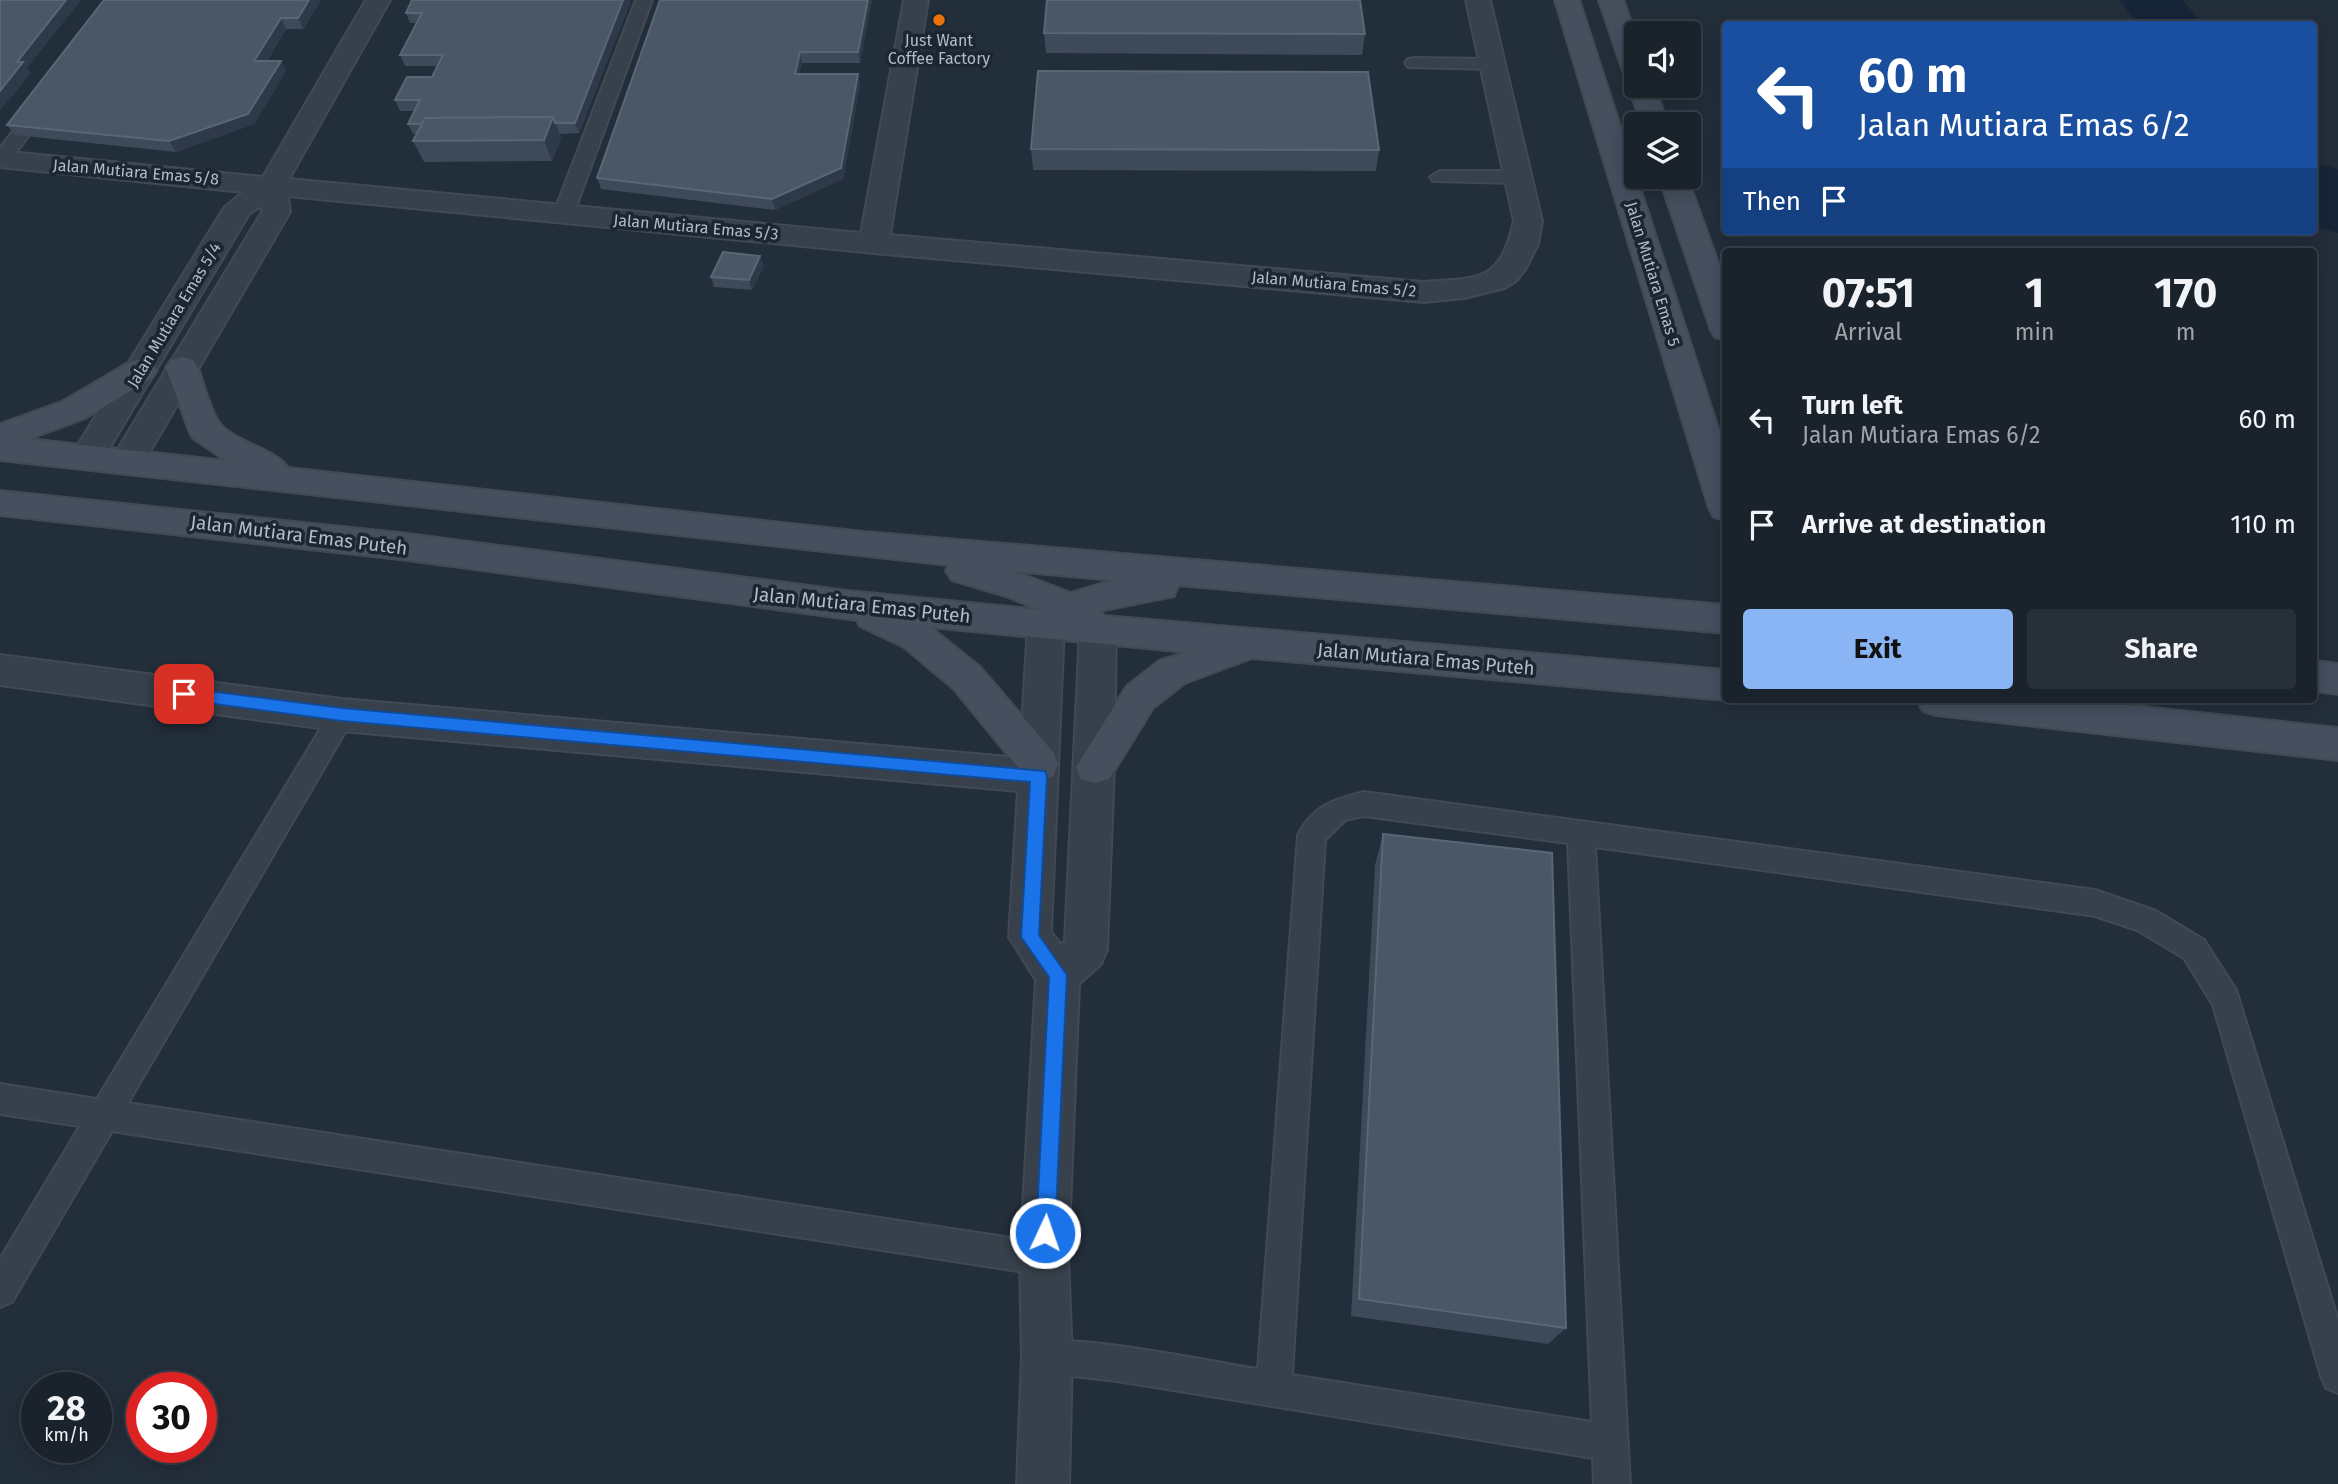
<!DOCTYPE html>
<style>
body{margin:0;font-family:"Fira Sans",sans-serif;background:#272f38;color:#f1f3f6;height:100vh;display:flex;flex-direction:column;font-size:26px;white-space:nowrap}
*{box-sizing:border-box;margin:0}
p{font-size:23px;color:#9fa4a9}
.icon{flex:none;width:38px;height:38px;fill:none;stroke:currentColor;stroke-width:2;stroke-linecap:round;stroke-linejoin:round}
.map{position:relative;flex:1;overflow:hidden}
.drawer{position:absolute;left:1722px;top:248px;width:595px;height:455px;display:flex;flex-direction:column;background:#1a222c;border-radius:7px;box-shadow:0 4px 18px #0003,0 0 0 2px #383f48}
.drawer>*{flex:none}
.banner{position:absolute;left:1722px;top:21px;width:595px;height:214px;border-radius:7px;box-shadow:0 4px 18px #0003,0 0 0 2px #383f48;background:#1a4fa0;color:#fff;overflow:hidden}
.fabs{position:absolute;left:1624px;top:21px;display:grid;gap:14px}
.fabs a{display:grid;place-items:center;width:77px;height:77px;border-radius:7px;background:#1a222c;box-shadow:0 4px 18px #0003,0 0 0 2px #383f48;font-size:35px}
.speed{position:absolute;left:21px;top:1372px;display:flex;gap:14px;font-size:35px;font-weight:700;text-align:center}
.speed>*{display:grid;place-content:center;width:91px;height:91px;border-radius:50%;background:#1a222c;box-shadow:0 4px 18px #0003,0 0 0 2px #383f48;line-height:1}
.speed small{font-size:18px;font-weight:400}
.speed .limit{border:10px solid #d22;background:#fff;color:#111}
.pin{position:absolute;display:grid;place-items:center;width:60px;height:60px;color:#fff;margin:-30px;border-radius:14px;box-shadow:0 4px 10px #0006}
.me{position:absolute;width:77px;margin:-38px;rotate:3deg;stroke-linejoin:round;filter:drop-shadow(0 0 5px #0008)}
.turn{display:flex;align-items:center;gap:24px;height:147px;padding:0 21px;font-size:32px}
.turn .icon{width:91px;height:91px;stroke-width:2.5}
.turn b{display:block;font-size:49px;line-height:60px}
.then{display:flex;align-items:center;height:66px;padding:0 21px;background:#0003;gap:14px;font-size:26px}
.eta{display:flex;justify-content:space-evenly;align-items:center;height:119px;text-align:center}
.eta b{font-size:42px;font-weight:700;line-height:49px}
.button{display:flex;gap:14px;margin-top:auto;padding:14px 21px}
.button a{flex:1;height:80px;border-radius:7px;background:#89b5f5;color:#111;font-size:28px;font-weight:700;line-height:80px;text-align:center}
.button a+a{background:#272f38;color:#f1f3f6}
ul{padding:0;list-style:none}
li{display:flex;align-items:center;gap:21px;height:105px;padding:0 21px}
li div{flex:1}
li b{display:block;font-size:26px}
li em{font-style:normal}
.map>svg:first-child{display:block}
</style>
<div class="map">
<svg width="2338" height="1484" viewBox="0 0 2338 1484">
<rect width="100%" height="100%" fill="#232e3b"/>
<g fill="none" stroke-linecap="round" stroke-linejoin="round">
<g fill="#172538" fill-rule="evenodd">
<polygon points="2119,0 2183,0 2202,24 2138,24"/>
<polygon points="2314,163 2338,169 2338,233 2314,226"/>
</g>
<defs>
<g id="lane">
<polygon points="636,0 652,0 573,215 570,219 556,219 553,215"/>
<polygon points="1414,58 1493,59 1502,64 1493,69 1408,67 1405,63 1408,59"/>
<polygon points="41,102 50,107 8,163 0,164 0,148 35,103"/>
<polygon points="1440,171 1518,171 1528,177 1518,183 1433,181 1430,177"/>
<polygon points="342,704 351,708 355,715 351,722 128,1103 1044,1243 1056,1247 1060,1259 1056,1271 1044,1275 112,1131 12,1302 0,1307 0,1259 80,1126 0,1114 0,1084 97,1099 333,708"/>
<path d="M1364,792L2095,890L2156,911L2204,940L2236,990L2338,1320V1393L2326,1388L2321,1376L2213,1005L2184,958L2137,930L2095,916L1595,847L1630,1484H1594L1593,1458L1117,1381L1047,1373L1035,1368L1030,1356L1035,1344C1066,1331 1216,1363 1258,1369L1298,835C1312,806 1335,799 1364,792ZM1364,816L1568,843L1592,1422L1292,1375L1325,840L1345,820Z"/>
</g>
<g id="street">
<path d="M366,0H390L289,179L861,233L904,0H928L890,235L1423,282C1479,278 1500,283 1514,221L1466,0H1490L1542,221L1538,244L1526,268L1517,280L1505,288L1464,298L1423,302L874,253L288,196L290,212L139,470L127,474L115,470L110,462L262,212L261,206L249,214L100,464L88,468L76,464L71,456L76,448L224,208L243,192L0,167V151L263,177Z"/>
<polygon points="1046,611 1059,615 1064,625 1051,932 1061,945 1065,941 1080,630 1085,620 1098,616 1111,620 1116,630 1114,767 1107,950 1101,964 1079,984 1068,1259 1072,1356 1069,1484 1017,1484 1022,1356 1020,1259 1036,980 1009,937 1018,791 342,731 0,685 0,655 342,699 1020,758 1028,625 1033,615"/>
</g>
<g id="secondary">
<polygon points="1555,0 1579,0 1726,453 1726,520 1714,517 1709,508"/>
<polygon points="1599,0 1623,0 1636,36 1636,79 1627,77 1623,71"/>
<polygon points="1636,79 1636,86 1654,86 1668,124 1642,124 1628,86"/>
<polygon points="1659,177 1687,177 1726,285 1726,340 1715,337 1711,330"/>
<path d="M182,357L193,360L198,368C203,382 211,414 220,424C236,443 276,449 288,468L864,532L1726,605V633L1178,585L1174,596L1099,611L1105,616L1726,670V700L1252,658L1185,683L1153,708L1109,779L1095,783L1081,779L1076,767L1127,686L1159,661L1187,652L930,627L980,667L1053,752L1058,764L1053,776L1039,780L1025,776L954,689L904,647L860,626L857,620L400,559L0,515V491L400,533L848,591L1040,610L1006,596L952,580L946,571L949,565L0,460V424L62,402L130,362L141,359L152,362L157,370L152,378L85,418L28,439L227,461L193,438L189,430L166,368L171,360ZM1013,571L1114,580L1071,593Z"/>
<polygon points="2314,661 2338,664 2338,694 2314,691"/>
<polygon points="1917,700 2078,700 2338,728 2338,760 1936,715 1923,711"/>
</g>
</defs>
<use href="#lane" stroke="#404954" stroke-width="4"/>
<use href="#street" stroke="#404954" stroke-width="4"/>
<use href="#secondary" stroke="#404954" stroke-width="4"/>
<use href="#lane" fill="#37404b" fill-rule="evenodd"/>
<use href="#street" fill="#37404b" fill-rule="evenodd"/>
<use href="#secondary" fill="#454f5e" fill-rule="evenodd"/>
</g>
<g fill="#3e4a5a">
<polygon points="104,0 321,0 303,29 286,29 267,61 281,61 286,71 254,124 176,152 15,135 7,125"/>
<polygon points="412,0 629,0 630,3 579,133 559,134 561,138 552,161 424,162 413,141 417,134 413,134 408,124 415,111 400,111 395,100 432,77 437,66 405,66 400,55 417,23 410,23 406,13"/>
<polygon points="660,0 872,0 860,63 802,63 799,74 858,74 860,85 843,179 775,210 601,189 597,178"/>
<polygon points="1044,33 1365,34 1362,55 1046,53"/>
<polygon points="1031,149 1379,150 1376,171 1033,170"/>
<polygon points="764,266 752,290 714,287 711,277"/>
<polygon points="1383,834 1566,1328 1548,1344 1351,1316 1375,865"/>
</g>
<g fill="#2e3a49">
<polygon points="66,0 81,0 27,68 31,73 0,111 0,91 17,62"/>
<polygon points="309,0 321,0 303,29 298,18"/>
<polygon points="623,0 629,0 630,3 579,133 575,123"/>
<polygon points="868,0 872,0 860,63 858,52"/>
<polygon points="281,18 286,29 260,72 254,61"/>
<polygon points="800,52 802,63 797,85 795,74"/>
<polygon points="281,61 286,71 254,124 176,152 169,141"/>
<polygon points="858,74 860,85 843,179 775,210 772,199"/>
<polygon points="553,117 561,138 552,161 544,140"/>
<polygon points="760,256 764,266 752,290 749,280"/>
</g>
<g fill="#4a5766" stroke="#5a6675" stroke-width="2">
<polygon points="0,0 66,0 17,62 23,62 0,91"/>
<polygon points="104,0 309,0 298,18 281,18 254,61 281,61 248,114 169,141 7,125"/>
<polygon points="412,0 623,0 575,123 555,123 553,117 425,118 422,124 408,124 420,100 395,100 407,77 432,77 443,55 400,55 422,13 406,13"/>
<polygon points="660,0 868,0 858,52 800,52 795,74 858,74 841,168 772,199 597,178"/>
<polygon points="1047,0 1360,0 1365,34 1044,33"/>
<polygon points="1038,71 1368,72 1379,150 1031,149"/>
<polygon points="553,117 544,140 413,141 425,118"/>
<polygon points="723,252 760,256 749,280 711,277"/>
<polygon points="1383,834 1552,853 1566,1328 1359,1299"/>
</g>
<polygon fill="#1a73e8" stroke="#114b97" stroke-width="2" points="184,688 342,708 1045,771 1047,776 1039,935 1067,975 1055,1233 1052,1240 1045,1243 1038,1240 1036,1233 1049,977 1021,937 1030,782 342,721 184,700 176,694"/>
<circle fill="#e8710a" stroke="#1c2530" stroke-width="2.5" cx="939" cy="20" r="7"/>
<g text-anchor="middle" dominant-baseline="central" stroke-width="7" stroke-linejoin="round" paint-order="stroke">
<g font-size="16" fill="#b2bbc7" stroke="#1c2530">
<text x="939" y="40">Just Want<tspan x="939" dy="18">Coffee Factory</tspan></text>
</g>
<g font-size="16" fill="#b2bbc7" stroke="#1c2530">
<text transform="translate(136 172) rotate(5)">Jalan Mutiara Emas 5/8</text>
<text transform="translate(696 227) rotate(5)">Jalan Mutiara Emas 5/3</text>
<text transform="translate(1653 274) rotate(73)">Jalan Mutiara Emas 5</text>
<text transform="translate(1334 284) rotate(5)">Jalan Mutiara Emas 5/2</text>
<text transform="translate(174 315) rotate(-59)">Jalan Mutiara Emas 5/4</text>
</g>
<g font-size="19" fill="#b2bbc7" stroke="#1c2530">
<text transform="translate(299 535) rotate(7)">Jalan Mutiara Emas Puteh</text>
<text transform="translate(862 605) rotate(6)">Jalan Mutiara Emas Puteh</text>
<text transform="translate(1426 659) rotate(5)">Jalan Mutiara Emas Puteh</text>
</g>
</g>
</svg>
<div class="fabs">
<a><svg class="icon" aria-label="sound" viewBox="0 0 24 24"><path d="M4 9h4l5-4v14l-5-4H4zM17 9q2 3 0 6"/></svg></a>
<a><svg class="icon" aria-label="layers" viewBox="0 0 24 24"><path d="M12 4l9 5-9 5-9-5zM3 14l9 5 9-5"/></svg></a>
</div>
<div class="speed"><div>28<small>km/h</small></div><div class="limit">30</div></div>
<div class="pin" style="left:184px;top:694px;background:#d93025"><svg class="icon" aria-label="arrive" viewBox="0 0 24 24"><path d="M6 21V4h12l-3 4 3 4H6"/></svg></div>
<svg class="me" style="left:1045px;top:1233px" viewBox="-20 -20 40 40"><circle r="17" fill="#1a73e8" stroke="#fff" stroke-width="3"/><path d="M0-11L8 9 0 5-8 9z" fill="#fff"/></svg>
<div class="banner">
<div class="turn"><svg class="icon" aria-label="left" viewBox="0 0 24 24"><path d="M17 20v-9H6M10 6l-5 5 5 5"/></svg><div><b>60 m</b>Jalan Mutiara Emas 6/2</div></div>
<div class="then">Then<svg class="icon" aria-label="arrive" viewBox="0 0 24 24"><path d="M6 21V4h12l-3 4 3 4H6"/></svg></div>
</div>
<section class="drawer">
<div class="eta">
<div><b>07:51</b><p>Arrival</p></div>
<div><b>1</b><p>min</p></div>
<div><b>170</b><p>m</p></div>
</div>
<ul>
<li><svg class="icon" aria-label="left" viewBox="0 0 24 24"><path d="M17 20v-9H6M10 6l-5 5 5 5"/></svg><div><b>Turn left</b><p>Jalan Mutiara Emas 6/2</p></div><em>60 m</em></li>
<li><svg class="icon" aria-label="arrive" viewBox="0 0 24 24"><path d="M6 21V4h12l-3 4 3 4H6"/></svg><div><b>Arrive at destination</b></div><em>110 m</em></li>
</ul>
<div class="button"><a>Exit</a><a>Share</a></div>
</section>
</div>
